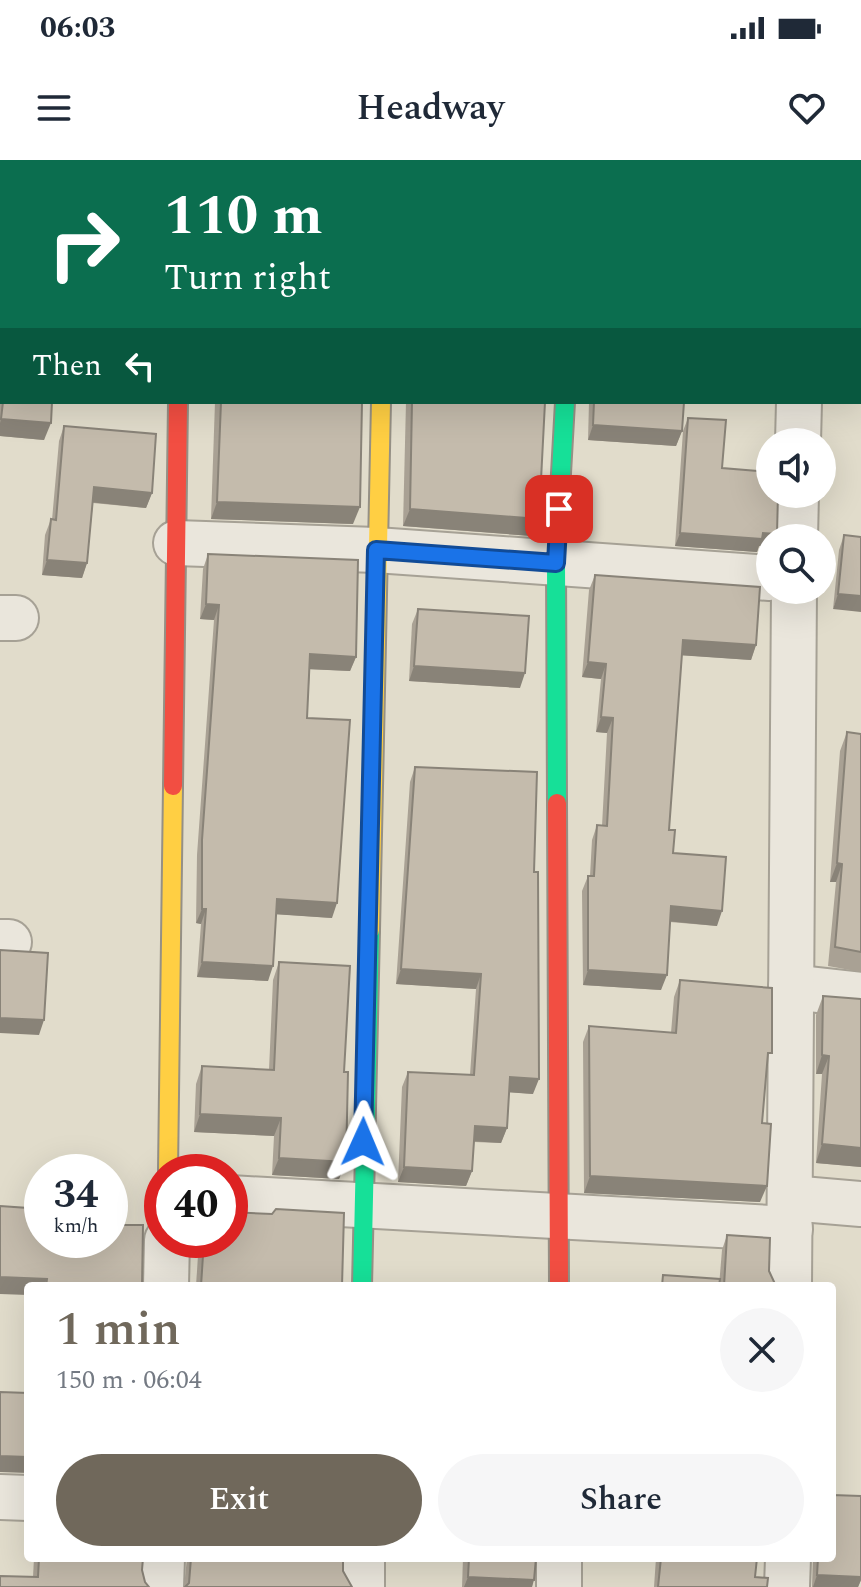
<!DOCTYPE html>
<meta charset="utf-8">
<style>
body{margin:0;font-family:Spectral,serif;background:#f6f6f7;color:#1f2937;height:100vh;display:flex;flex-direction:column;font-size:30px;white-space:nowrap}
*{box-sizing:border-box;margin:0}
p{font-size:26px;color:#747a83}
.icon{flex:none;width:44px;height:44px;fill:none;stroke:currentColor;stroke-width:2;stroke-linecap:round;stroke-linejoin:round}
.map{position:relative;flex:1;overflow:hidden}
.side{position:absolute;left:24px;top:1122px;width:812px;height:280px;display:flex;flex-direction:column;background:#fff;border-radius:8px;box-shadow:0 8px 32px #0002}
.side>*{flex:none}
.top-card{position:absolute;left:0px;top:0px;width:862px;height:244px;box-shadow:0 8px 32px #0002;background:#0b6e4f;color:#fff;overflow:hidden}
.buttons{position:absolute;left:756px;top:268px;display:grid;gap:16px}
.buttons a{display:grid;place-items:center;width:80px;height:80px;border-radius:50%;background:#fff;box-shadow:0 8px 32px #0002;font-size:40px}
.speed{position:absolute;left:24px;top:994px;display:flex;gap:16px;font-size:40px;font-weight:700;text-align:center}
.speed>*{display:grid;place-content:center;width:104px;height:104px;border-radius:50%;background:#fff;box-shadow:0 8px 32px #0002;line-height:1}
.speed small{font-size:20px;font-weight:400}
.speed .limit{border:12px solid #d22;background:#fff;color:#111}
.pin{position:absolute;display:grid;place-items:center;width:68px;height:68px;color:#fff;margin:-34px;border-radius:16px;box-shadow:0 4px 12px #0006}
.me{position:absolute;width:88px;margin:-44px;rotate:1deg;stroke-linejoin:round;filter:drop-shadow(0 0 6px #0008)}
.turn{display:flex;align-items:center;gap:28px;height:168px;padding:0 32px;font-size:36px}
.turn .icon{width:104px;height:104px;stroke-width:2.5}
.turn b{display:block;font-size:56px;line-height:68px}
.then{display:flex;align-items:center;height:76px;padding:0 32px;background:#0003;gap:16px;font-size:30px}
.round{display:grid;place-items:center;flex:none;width:84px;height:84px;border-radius:42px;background:#f6f6f7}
.head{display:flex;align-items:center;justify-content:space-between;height:136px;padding:0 32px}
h1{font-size:48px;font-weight:600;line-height:60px;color:#70685b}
.button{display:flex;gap:16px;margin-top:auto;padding:16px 32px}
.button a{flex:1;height:92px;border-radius:48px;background:#70685b;color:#fff;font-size:32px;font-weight:600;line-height:92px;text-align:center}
.button a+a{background:#f6f6f7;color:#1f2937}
.status{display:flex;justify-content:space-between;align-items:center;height:56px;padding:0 40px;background:#fff;direction:ltr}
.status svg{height:22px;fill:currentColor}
header{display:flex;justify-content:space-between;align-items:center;height:104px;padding:0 32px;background:#fff;font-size:36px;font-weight:600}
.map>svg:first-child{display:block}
</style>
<div class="status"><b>06:03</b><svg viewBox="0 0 49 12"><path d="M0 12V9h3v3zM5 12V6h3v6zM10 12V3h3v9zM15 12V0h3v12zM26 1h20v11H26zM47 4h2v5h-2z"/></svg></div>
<header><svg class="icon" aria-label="menu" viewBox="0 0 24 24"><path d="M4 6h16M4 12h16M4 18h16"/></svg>Headway<svg class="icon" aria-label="heart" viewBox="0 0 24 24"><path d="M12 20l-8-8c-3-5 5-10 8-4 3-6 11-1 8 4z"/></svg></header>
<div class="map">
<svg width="861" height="1427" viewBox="0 0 861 1427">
<rect width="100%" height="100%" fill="#e1dccb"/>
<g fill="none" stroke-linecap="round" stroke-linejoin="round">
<defs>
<g id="street">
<polyline points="145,0 146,2"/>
<polyline points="805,0 805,2"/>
<polyline points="514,2 514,0"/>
<polyline points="860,50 861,50"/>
<polyline points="0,207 2,208"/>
<polyline points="798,282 799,242"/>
<polyline points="795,378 796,334"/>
<polyline points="176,383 376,390 770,418"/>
<polyline points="0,458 16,458"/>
<polyline points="0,782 9,782"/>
<polyline points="791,827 861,835"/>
<polyline points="230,1038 790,1069"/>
<polyline points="790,1038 861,1044"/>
<polyline points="166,1126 167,1080"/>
<polyline points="789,1126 794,430"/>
<polyline points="0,1337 28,1338"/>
<polyline points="161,1427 162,1398"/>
<polyline points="362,1427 362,1398"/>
<polyline points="559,1427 559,1398"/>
<polyline points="787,1427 788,1398"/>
</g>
<g id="fast">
<polyline points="557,643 556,403 565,242"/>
<polyline points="362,1126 370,770"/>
</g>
<g id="slow">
<polyline points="370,770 381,242"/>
<polyline points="168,1012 173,626"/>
</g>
<g id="jam">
<polyline points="173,626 178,242"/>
<polyline points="557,643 559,1126"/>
</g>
</defs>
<use href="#street" stroke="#a6a195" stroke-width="48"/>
<use href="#fast" stroke="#959085" stroke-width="22"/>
<use href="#slow" stroke="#959085" stroke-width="22"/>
<use href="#jam" stroke="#959085" stroke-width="22"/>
<use href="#street" stroke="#eae6dc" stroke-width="44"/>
<use href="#fast" stroke="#16e098" stroke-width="18"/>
<use href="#slow" stroke="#ffcf43" stroke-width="18"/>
<use href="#jam" stroke="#f24e42" stroke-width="18"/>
</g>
<g fill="#a9a194">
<polygon points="2,223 2,242 52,242 44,280 0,276 0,229"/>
<polygon points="215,242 362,242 353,364 211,359"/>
<polygon points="406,242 545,242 539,359 532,376 403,366"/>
<polygon points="589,242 684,242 682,271 676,286 588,280"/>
<polygon points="688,258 722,308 777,374 776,378 770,378 770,387 759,386 757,392 675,386 683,271"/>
<polygon points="64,266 152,333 146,348 93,343 87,403 82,418 42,415 45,375 51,359 52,360 59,281"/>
<polygon points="844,375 861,377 833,449 839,390"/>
<polygon points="208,394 356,497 350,511 310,509 307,558 332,758 276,754 268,821 197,817 201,764 196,763 197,695 214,460 200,459 203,409"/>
<polygon points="595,415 756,485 751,500 681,495 669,670 673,693 717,766 670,762 661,830 583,825 582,731 588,716 590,716 592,680 597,665 602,666 607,573 596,572 601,519 582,517 589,430"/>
<polygon points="418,449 520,528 409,521 412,464"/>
<polygon points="847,572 861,574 861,812 828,806 836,722 830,722 840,591"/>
<polygon points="415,607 534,712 533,934 509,932 507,968 501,983 474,982 472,1011 466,1026 398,1022 402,927 408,912 470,915 476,829 396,824 410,622"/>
<polygon points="279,802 344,912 346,1002 339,1019 272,1015 274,976 194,972 196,924 202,906 269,910 273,820"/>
<polygon points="680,820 767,905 762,963 760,1042 584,1033 583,882 589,866 671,873 674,837"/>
<polygon points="823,836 861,839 861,1007 816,1003 822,914 816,914 816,855"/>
<polygon points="727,1075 769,1111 776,1126 719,1126 722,1090"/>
<polygon points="199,1080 230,1080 342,1126 196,1126"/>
<polygon points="861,1336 861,1420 858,1427 812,1427 813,1398 832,1398"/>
<polygon points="34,1398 143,1398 142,1410 33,1417"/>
<polygon points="187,1398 343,1398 343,1411 184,1427"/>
<polygon points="463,1398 536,1398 532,1427 462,1427"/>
<polygon points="656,1398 757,1398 755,1417 767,1427 654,1427"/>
</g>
<g fill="#898378">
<rect x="0" y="153" width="2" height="18"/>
<polygon points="1,259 51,263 44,280 0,276 0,263"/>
<polygon points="593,265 682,271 676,286 588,280"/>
<polygon points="94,327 152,333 146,348 89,342"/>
<polygon points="217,342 360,347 353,364 211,359"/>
<polygon points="410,349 539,359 532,376 403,366"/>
<polygon points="680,373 763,373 777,374 776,378 770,378 770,387 759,386 757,392 675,386"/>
<polygon points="47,400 87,403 82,418 42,415"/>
<polygon points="838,434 861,436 861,452 833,449"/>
<polygon points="206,444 219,445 214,460 200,459"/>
<polygon points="683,480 756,485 751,500 677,495"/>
<polygon points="310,494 356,497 350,511 305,509"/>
<polygon points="588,502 606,504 601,519 582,517"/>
<polygon points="414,506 525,513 520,528 409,521"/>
<polygon points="601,557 613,558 607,573 596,572"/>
<polygon points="837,703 842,704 836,722 830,722"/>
<polygon points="277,739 337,743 332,758 272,754"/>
<polygon points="671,746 722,751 717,766 666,761"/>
<polygon points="202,749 206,749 201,764 196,763"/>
<polygon points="202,802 273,806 268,821 197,817"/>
<polygon points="401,809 481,814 476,829 396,824"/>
<polygon points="588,810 667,815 661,830 583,825"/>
<polygon points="0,858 44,860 39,875 0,873"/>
<polygon points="822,895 829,896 822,914 816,914"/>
<polygon points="510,917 539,919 533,934 505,932"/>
<polygon points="200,954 281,958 274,976 194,972"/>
<polygon points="475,966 507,968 501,983 469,981"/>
<polygon points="822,984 861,988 861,1007 816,1003"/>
<polygon points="279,998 346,1002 339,1019 272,1015"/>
<polygon points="404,1007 472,1011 466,1026 398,1022"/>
<polygon points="590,1016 767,1026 760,1042 584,1033"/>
<polygon points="0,1117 47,1119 44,1126 28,1126 28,1135 0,1134"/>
<polygon points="0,1296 28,1297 28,1313 0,1312"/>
<polygon points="817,1415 861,1417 861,1420 858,1427 813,1427"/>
<polygon points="468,1417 534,1420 532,1427 464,1427"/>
</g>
<g fill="#c4bbac" stroke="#898378" stroke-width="2">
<rect x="180" y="0" width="36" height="2"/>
<polygon points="347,0 387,0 386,2 347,2"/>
<rect x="0" y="84" width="2" height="69"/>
<polygon points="3,242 52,242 51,263 1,259"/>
<polygon points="221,242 362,242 360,347 217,342"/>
<polygon points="412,242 545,242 539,359 410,349"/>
<polygon points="594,242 684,242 682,271 593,265"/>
<polygon points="688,258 726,260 722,308 770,312 770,334 778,334 777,374 763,373 762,379 680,373"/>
<polygon points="64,266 156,274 152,333 94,327 87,403 47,400 51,359 56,360"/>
<polygon points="844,375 861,377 861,436 838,434"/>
<polygon points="208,394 358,400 356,497 310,494 307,558 350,560 337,743 277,739 273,806 202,802 206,749 202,749 202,680 219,445 206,444"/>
<polygon points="595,415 760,427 756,485 683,480 669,670 675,670 673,693 726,697 722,751 671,746 667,815 588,810 588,716 594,716 597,665 607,666 613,558 601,557 606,504 588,502"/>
<polygon points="418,449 529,456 525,513 414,506"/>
<polygon points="847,572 861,574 861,792 835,787 842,704 837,703"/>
<polygon points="415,607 537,612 534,712 538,712 539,919 510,917 507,968 475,966 472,1011 404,1007 408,912 474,915 481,814 401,809"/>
<polygon points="0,790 48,793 44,860 0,858"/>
<polygon points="279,802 350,806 344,912 348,912 346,1002 279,998 281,958 200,954 202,906 274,910"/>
<polygon points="680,820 772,828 772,893 768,893 762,963 771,964 767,1026 590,1016 589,866 676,873"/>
<polygon points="823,836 861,839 861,988 822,984 829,896 822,895"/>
<polygon points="0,1046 28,1048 28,1063 42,1063 42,1080 110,1080 110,1065 143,1065 142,1126 46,1126 47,1119 0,1117"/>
<polygon points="276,1049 344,1053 342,1126 201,1126 204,1080 230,1080 230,1052 272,1054"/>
<polygon points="727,1075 770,1078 769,1111 776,1126 724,1126"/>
<polygon points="663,1115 720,1119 719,1126 662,1126"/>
<polygon points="0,1232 28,1233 28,1297 0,1296"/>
<polygon points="832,1335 861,1336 861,1417 817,1415 818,1398 832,1398"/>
<polygon points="39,1398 143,1398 142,1410 145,1422 149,1427 0,1427 0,1416 38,1417"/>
<polygon points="191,1398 343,1398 343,1411 352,1427 185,1427 189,1423"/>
<polygon points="469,1398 536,1398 534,1420 468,1417"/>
<polygon points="661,1398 757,1398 755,1417 768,1418 767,1427 658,1427"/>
</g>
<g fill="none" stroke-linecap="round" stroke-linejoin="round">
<defs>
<polyline id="route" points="363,982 376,390 556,403 559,349"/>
</defs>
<use href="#route" stroke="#114b97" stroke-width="20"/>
<use href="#route" stroke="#1a73e8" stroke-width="14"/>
</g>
</svg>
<div class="buttons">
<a><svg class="icon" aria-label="sound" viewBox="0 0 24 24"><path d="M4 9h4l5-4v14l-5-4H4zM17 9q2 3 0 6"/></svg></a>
<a><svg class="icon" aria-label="search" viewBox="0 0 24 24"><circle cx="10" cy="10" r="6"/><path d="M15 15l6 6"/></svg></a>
</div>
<div class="speed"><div>34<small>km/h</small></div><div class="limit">40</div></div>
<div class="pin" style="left:559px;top:349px;background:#d93025"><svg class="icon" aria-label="arrive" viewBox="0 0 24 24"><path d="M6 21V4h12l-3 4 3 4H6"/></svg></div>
<svg class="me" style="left:363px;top:982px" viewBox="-20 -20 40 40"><path d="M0-17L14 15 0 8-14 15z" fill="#1a73e8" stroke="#fff" stroke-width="4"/></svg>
<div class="top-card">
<div class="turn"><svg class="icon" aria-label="right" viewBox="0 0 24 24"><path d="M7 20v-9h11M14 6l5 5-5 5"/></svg><div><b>110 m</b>Turn right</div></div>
<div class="then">Then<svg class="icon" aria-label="left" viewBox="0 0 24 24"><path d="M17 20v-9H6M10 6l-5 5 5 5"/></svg></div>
</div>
<section class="side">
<div class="head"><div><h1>1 min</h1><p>150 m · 06:04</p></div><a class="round"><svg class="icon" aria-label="close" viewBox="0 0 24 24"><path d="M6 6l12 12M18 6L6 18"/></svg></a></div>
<div class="button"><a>Exit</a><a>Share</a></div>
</section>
</div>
